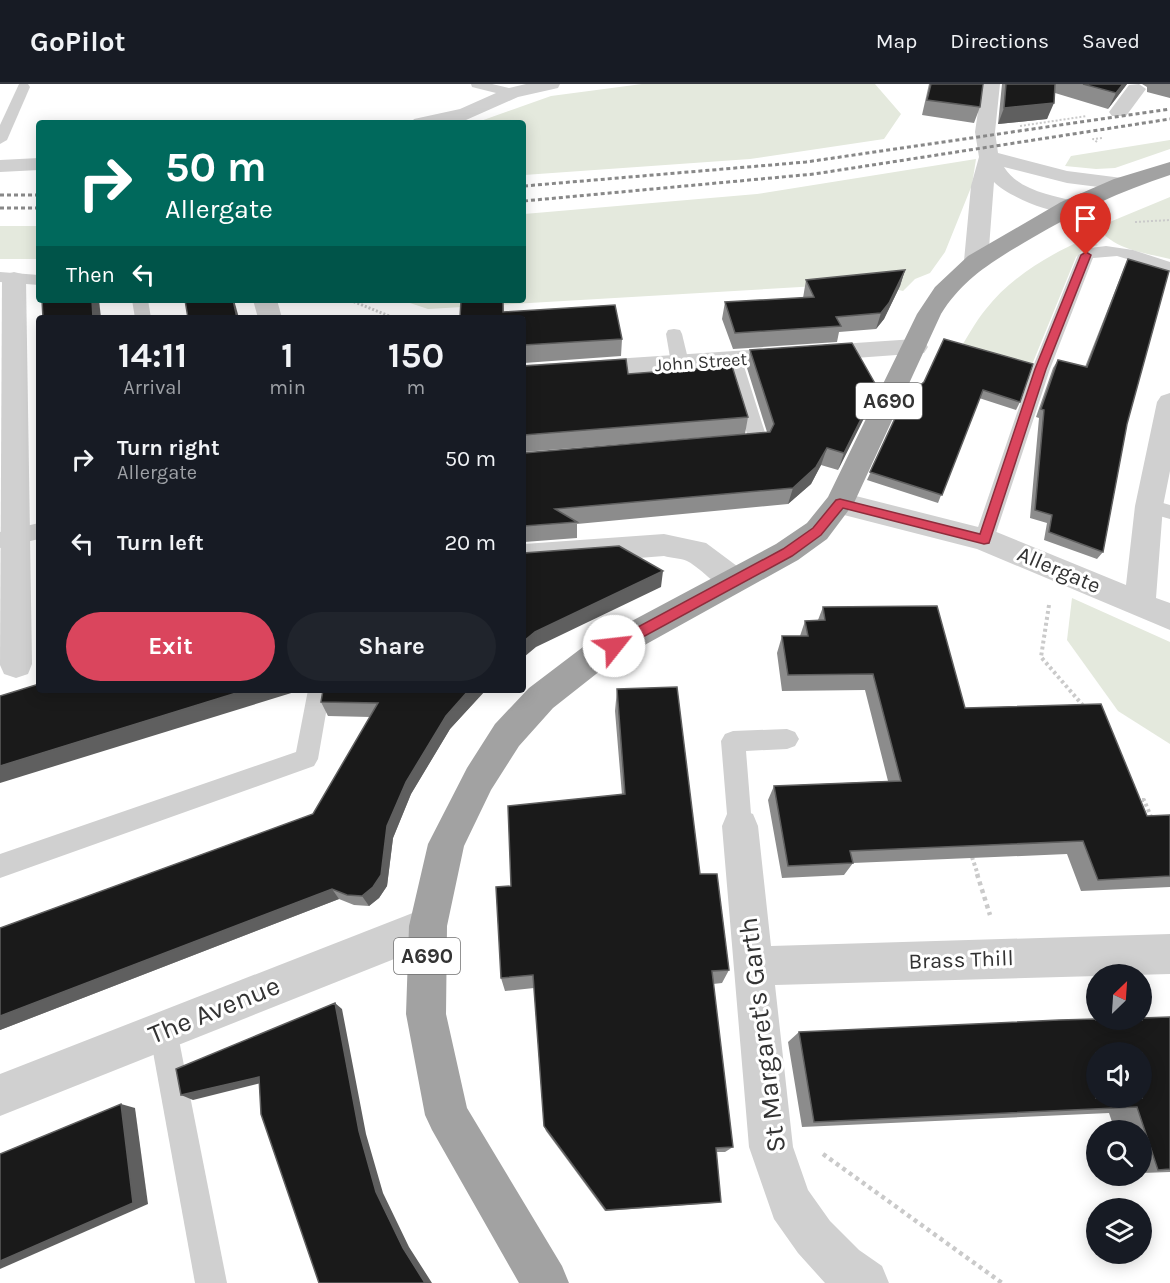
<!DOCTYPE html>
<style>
body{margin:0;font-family:Karla,sans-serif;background:#20242c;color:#f1f3f6;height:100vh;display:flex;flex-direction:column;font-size:22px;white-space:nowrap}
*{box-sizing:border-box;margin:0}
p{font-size:20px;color:#9ea1a6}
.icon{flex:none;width:33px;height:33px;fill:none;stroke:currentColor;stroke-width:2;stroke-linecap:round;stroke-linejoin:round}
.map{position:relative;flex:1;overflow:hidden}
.sheet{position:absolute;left:36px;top:231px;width:490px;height:378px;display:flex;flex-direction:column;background:#171b24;border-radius:6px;box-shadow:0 3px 15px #0003}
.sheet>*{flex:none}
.banner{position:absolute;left:36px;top:36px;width:490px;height:183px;border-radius:6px;box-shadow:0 3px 15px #0003;background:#00695c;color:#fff;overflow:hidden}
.needle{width:39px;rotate:25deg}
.controls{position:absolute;left:1086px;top:880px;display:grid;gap:12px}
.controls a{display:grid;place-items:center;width:66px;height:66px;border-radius:50%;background:#171b24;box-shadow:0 3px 15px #0003;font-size:30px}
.pin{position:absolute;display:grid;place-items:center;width:51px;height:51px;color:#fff;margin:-62px -26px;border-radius:50% 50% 50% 0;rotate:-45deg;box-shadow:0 0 6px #0007}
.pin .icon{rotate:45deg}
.me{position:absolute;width:66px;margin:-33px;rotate:61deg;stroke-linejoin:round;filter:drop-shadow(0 0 4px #0008)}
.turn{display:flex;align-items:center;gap:21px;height:126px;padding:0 30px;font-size:27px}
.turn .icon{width:78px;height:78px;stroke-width:2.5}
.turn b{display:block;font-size:42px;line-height:51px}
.then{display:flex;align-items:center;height:57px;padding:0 30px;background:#0003;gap:12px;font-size:22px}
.eta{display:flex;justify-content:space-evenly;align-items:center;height:102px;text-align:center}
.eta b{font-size:36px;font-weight:700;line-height:42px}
.button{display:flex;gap:12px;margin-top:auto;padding:12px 30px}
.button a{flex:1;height:69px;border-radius:36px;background:#da455d;color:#fff;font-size:24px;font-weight:700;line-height:69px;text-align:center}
.button a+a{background:#20242c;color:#f1f3f6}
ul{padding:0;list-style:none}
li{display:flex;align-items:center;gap:18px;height:84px;padding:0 30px}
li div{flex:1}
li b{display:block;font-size:22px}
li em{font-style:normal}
header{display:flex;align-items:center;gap:36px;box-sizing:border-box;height:84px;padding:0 30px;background:#171b24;border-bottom:2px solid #363941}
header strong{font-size:28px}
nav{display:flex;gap:33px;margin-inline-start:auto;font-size:21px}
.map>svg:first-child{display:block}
</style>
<header>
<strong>GoPilot</strong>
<nav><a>Map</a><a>Directions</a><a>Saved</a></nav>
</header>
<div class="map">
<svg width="1170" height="1199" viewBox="0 0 1170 1199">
<rect width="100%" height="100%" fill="#fff"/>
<g fill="#e4e9dd">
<polygon points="642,0 875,0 901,30 884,55 750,75 524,91 524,39 475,39 551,12"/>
<polygon points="1170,56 1170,65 1115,84 1096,85 1065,82 1071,72"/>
<polygon points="976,75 972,101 945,168 930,189 915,195 903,207 869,199 428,225 401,216 524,216 524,130 757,110"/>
<path d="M1170,113V175C1146,169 1115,166 1099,145L1100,142Z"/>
<rect x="0" y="142" width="39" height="33"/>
<path d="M1087,154L1098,161L1084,166L1076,173L1029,288L958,268C967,254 975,238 986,225C1011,193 1050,170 1087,154Z"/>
<polygon points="1072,514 1170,558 1170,660 1118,627 1067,556"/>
</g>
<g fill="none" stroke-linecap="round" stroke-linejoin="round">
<g stroke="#cacaca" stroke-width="2" stroke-dasharray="2 2" stroke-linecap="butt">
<polyline points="1020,42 1087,32"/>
<polyline points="1097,58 1093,55 1102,54"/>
<polyline points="1135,138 1170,136"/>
</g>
<polyline stroke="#cacaca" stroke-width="3" stroke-dasharray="2 2" stroke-linecap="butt" points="350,216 394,234"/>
<g stroke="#cacaca" stroke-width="4" stroke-dasharray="3 3" stroke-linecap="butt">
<polyline points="1049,521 1041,573 1086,625"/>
<polyline points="1136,716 1144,716 1152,735"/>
<polyline points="972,773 978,791"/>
</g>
<g stroke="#cacaca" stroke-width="4.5" stroke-dasharray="4 4" stroke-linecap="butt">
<polyline points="977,790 990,831"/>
<polyline points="823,1070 1002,1199"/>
</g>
<g fill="#d0d0d0" fill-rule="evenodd">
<polygon points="19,0 28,0 30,3 7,56 0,60 0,41"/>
<polygon points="471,0 492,0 517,6 519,9 512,13 472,3"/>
<polygon points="1106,162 1133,166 1170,178 1170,188 1117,172 1093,174 1050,285 994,455 991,460 984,463 977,460 974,455 1032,285 1078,171 1090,164"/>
<polygon points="0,188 39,191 39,201 0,198"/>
<polygon points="132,216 148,216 151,234 135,234"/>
<polygon points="674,245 680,246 682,250 689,279 686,283 674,283 671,279 666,250 668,246"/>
<polygon points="733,270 739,272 742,276 768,358 766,363 739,367 732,365 730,360 732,355 748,353 724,276 727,272"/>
<polygon points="1149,415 1170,421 1170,435 1142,427 1139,422 1142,417"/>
<polygon points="39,439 39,455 0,464 0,448"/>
<polygon points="308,606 330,606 318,675 314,682 0,794 0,770 296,668"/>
<polygon points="787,645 795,648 799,655 795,662 787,665 746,667 752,742 749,750 740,754 731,750 728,742 721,657 725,650 733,647"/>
<polygon points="163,932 173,936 177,946 227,1199 195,1199 149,946 153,936"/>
</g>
<g fill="#d0d0d0" fill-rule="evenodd">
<polygon points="526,0 560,0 558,4 518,13 466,36 451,39 411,39 414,35 460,25 505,5"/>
<path d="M982,0H1000L995,48L998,69L1067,87L1122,94L1130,95L1133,100L1130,105L1122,106L1067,99L1004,83C1019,107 1052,111 1077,118L1080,123L1077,128C1056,133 1009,113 994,98L988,177L984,182L976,184L968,182L964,177L971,102L979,73L975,48Z"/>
<polygon points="1139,0 1146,5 1126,32 1112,32 1109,28 1129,1"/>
<polygon points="39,74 39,86 0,88 0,76"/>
<polygon points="14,188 22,190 26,195 32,580 28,590 16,594 4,590 0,581 2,195 6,190"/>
<polygon points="253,216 277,216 282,234 258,234"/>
<polygon points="915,255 924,257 928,263 924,269 524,298 524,281"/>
<polygon points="1170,309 1170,387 1163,422 1156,514 1170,519 1170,546 977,465 840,430 830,427 826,419 830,411 840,408 994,447 1126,501 1135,422 1157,318 1161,312"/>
<path d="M664,450L706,459L745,488L749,496L745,504C720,513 708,488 687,477C681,474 671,474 664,472L524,483V460Z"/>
<polygon points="740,725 753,730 758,742 771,862 1170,850 1170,890 775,901 793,1063 808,1106 830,1137 859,1166 882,1182 889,1199 825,1199 798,1169 774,1135 749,1063 722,742 727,730"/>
<polygon points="428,823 442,828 447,842 442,856 0,1032 0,990"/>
</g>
<path fill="#a2a2a2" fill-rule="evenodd" d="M1170,78V91C1121,107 1076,128 1032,154C995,176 964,193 941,230L854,419L827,455L798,476L605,583L553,624L519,662L491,706L464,762L447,842L446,930L467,1024L562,1182L569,1199H519L432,1046L425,1031L406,930L409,842L428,760L467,684L495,640L529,604L583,563L776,460L807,439L828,413L917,230L935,203L968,172L1061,118L1114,95Z"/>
<g stroke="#888" stroke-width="3" stroke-dasharray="4 3" stroke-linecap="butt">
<polyline points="524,102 806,78 1170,25"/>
<polyline points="0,111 39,111"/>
<polyline points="524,117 814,90 1170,35"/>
<polyline points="0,124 39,124"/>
</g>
</g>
<g fill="#8c8c8c">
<polygon points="929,0 983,0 980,23 974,39 922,31"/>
<polygon points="1002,0 1127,0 1108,25 1055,9 1047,35 998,40"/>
<polygon points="1142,0 1170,0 1170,14 1147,8 1147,3"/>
<polygon points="1128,175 1127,340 1103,468 1097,475 1044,456 1047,439 1030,434 1039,334 1036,333 1053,284 1058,276 1085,283 1124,184"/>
<polygon points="905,186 900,202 884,235 876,245 839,248 837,258 733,265 722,235 725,218 803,214 806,196"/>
<polygon points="503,216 504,228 622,255 621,272 524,279 524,234 460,234"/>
<polygon points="750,266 877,303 871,320 838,386 821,381 811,400 788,420 577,440 577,454 524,458 524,282 628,290 748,333 745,350 524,368 524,369 767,348 747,284"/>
<polygon points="1033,280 1020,318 1016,326 979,314 938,419 867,396 904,315"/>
<polygon points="823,523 965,624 1147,732 1170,731 1170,803 1081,807 1067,770 853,779 844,791 782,794 768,716 774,702 888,697 865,606 782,607 777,569 782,552 800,552 805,537 818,536"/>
<polygon points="617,605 700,790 729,886 722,899 713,900 733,1063 725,1068 716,1068 721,1118 714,1119 605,1127 546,1047 544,1042 534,904 505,907 501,894 511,802 622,711 615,627"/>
<polygon points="478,614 450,645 411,710 393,754 387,802 379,814 369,822 354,821 339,815 0,946 0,844 313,730 370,633 328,632 321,618"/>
<polygon points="1170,933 1170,1088 1142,1089 1142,1047 1115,1047 1109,1029 802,1043 788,958 799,948"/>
</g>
<g fill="#5f5f5f">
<polygon points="1123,0 1127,0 1108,25 1116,9"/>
<polygon points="1054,19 1047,35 998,40 1004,24"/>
<polygon points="905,186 900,202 884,235 876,245 881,229"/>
<polygon points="92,216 99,216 101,234 93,234"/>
<polygon points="233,216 234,216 239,234 237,234"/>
<polygon points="877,303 871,320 838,386 844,369"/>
<polygon points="827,364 821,381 811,400 788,420 793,404"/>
<polygon points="663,487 661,503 536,563 524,573 524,557 535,548"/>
<polygon points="246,606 301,606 0,699 0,682"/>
<polygon points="469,606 486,606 450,645 411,710 393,754 387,802 379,814 369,822 362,812 387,742 406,698 446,632"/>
<polygon points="332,805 339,815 0,946 0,932"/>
<polygon points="335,919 342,925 366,1050 383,1109 409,1163 432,1199 425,1199 403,1164 376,1108 359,1047"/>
<polygon points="259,993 269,997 193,1016 181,1011"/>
<polygon points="121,1020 135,1024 148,1120 0,1185 0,1177"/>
</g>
<g fill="#1a1a1a" stroke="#5f5f5f" stroke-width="1.5" fill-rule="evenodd">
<polygon points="931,0 983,0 980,23 927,16"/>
<polygon points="1006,0 1055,0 1054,19 1004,24"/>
<polygon points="1083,0 1123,0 1116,9"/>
<polygon points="1128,175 1169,187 1127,340 1103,468 1049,448 1052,431 1035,426 1044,326 1041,325 1058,276 1087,283"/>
<polygon points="905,186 889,219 881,229 836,233 841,242 735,249 725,218 814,213 806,196"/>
<polygon points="42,216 92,216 93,234 43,234"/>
<polygon points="185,216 233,216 237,234 188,234"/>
<polygon points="461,216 503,216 503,228 615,221 622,255 524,261 524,234 460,234"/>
<polygon points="944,255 1033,280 1020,318 983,306 942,411 870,388 904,315 924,298"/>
<polygon points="852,259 877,303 844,369 827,364 816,383 793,404 555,425 577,438 524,442 524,369 770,348 774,340 750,266"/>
<polygon points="626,275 628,290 732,282 748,333 524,351 524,282"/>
<polygon points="619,462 663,487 535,548 524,557 524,469"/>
<polygon points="937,522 965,624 1101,620 1147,732 1170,731 1170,792 1098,796 1083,757 850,767 853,779 788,782 774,702 901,697 873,590 788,591 782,552 808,552 805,537 825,536 823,523"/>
<polygon points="39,600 39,606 246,606 0,682 0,612"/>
<polygon points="677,603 700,790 717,790 729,886 712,887 733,1063 716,1064 721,1118 606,1126 544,1042 533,891 501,894 496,803 511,802 508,722 625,710 617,605"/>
<polygon points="323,606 469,606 446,632 406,698 387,742 381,791 373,803 362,812 347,811 332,805 0,932 0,844 313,730 378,619 321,618"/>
<polygon points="335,919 359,1047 376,1108 403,1164 425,1199 319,1199 261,1030 259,993 181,1011 176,985"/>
<path d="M1170,933V1085L1158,1086L1137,1023L814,1038L799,948L1059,936L1096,935V936H1142V934ZM1096,969H1142V1014H1096Z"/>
<polygon points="121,1020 133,1119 0,1177 0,1070"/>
</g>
<polygon fill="#da455d" stroke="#8e2d3c" stroke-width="1.5" points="1086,168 1091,171 1046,285 989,459 984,460 843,424 821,451 792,472 619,566 610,566 608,562 610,558 783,465 813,444 836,416 840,415 980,450 1035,285 1081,171"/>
<g text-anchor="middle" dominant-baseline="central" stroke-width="6" stroke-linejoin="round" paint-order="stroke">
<g font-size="18" fill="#333" stroke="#fff">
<text transform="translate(701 278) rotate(-4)">John Street</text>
</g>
<g fill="#fff" stroke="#707070" stroke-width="1.5">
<rect x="856" y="299" width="66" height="36" rx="4.5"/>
<rect x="394" y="854" width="66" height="36" rx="4.5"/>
</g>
<g font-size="21" font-weight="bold" fill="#333">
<text x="889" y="317">A690</text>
<text x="427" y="872">A690</text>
</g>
<g font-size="22" fill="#333" stroke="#fff">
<text transform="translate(1059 486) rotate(23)">Allergate</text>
<text transform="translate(961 876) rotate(-2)">Brass Thill</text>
</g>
<g font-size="27" fill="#333" stroke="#fff">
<text transform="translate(214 926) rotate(-22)">The Avenue</text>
<text transform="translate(762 951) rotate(-97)">St Margaret's Garth</text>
</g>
</g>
</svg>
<div class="controls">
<a><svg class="needle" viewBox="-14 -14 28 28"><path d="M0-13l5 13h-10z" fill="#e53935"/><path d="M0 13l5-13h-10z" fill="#9ea1a6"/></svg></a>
<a><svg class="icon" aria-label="sound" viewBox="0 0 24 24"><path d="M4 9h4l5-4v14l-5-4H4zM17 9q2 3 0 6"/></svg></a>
<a><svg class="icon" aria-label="search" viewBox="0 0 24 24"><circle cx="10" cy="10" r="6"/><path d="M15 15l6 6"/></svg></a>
<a><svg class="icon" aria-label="layers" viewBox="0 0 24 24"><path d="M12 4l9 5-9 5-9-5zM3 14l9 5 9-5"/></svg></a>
</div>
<div class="pin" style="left:1086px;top:171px;background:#d93025"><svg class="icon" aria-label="arrive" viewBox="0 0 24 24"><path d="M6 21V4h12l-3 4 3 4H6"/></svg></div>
<svg class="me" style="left:614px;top:562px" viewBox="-20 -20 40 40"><circle r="19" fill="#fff"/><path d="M0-13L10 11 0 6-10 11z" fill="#da455d"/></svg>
<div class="banner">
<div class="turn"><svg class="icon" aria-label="right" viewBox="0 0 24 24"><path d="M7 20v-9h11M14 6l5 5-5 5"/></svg><div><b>50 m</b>Allergate</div></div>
<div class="then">Then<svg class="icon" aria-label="left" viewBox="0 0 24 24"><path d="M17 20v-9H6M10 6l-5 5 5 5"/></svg></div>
</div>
<section class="sheet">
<div class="eta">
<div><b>14:11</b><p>Arrival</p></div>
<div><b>1</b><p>min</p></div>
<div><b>150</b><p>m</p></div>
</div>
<ul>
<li><svg class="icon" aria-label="right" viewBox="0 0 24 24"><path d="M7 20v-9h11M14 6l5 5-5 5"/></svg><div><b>Turn right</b><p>Allergate</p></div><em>50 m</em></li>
<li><svg class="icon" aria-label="left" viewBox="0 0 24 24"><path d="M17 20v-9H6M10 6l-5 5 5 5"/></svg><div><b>Turn left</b></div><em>20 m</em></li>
</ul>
<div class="button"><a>Exit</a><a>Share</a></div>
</section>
</div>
